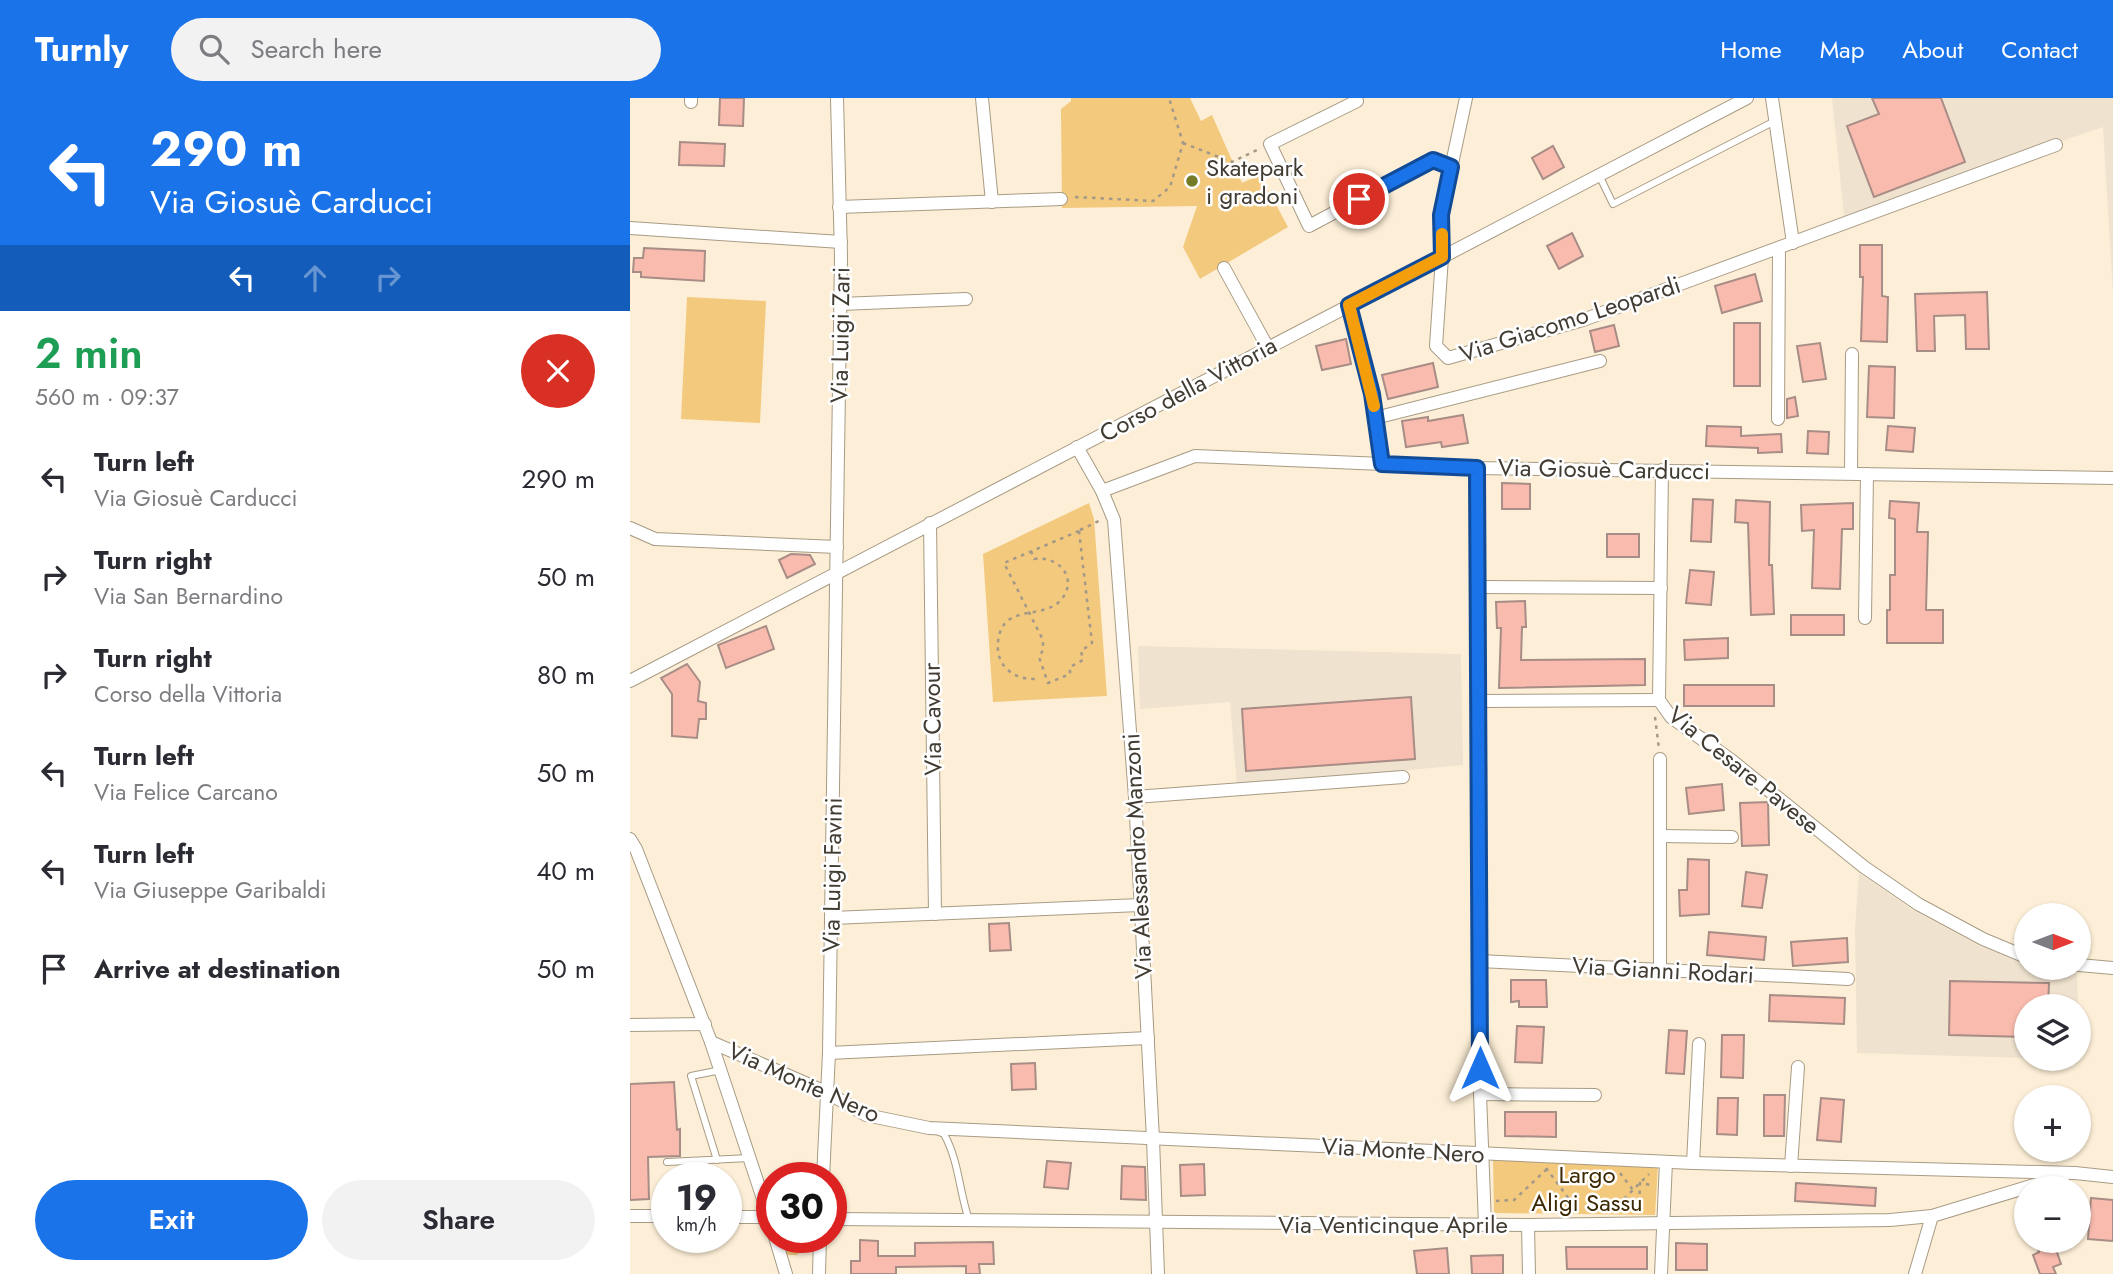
<!DOCTYPE html>
<meta charset="utf-8">
<style>
body{margin:0;font-family:Jost,sans-serif;background:#f2f2f3;color:#2b2b33;height:100vh;display:flex;flex-direction:column;font-size:26px;white-space:nowrap}
*{box-sizing:border-box;margin:0}
p{font-size:23px;color:#7c7c81}
.icon{flex:none;width:38px;height:38px;fill:none;stroke:currentColor;stroke-width:2;stroke-linecap:round;stroke-linejoin:round}
.map{position:relative;flex:1;overflow:hidden}
.side{display:flex;flex-direction:column;background:#fff;width:630px}
.side>*{flex:none}
.hud{background:#1a73e8;color:#fff;overflow:hidden}
.needle{width:46px;rotate:90deg}
.buttons{position:absolute;left:1384px;top:805px;display:grid;gap:14px}
.buttons a{display:grid;place-items:center;width:77px;height:77px;border-radius:50%;background:#fff;box-shadow:0 2px 5px #0004;font-size:35px}
.speed{position:absolute;left:21px;top:1064px;display:flex;gap:14px;font-size:35px;font-weight:700;text-align:center}
.speed>*{display:grid;place-content:center;width:91px;height:91px;border-radius:50%;background:#fff;box-shadow:0 2px 5px #0004;line-height:1}
.speed small{font-size:18px;font-weight:400}
.speed .limit{border:10px solid #d22;background:#fff;color:#111}
.pin{position:absolute;display:grid;place-items:center;width:60px;height:60px;color:#fff;margin:-30px;border:4px solid #fff;border-radius:50%;box-shadow:0 2px 7px #0007}
.me{position:absolute;width:77px;margin:-38px;rotate:0deg;stroke-linejoin:round;filter:drop-shadow(0 0 5px #0008)}
.turn{display:flex;align-items:center;gap:24px;height:147px;padding:0 35px;font-size:32px}
.turn .icon{width:91px;height:91px;stroke-width:2.5}
.turn b{display:block;font-size:49px;line-height:60px}
.lanes{display:flex;align-items:center;height:66px;padding:0 35px;background:#0003;justify-content:center;gap:35px;direction:ltr}
.lanes .off{opacity:.35}
.round{display:grid;place-items:center;flex:none;width:74px;height:74px;border-radius:37px;background:#f2f2f3}
.overview{display:flex;align-items:center;justify-content:space-between;height:119px;padding:0 35px}
h1{font-size:42px;font-weight:600;line-height:52px;color:#1e9e55}
.action{display:flex;gap:14px;margin-top:auto;padding:14px 35px}
.action a{flex:1;height:80px;border-radius:42px;background:#1a73e8;color:#fff;font-size:28px;font-weight:600;line-height:80px;text-align:center}
.action a+a{background:#f2f2f3;color:#2b2b33}
ul{padding:0;list-style:none}
li{display:flex;align-items:center;gap:21px;height:98px;padding:0 35px}
li div{flex:1}
li b{display:block;font-size:26px}
li em{font-style:normal}
header{display:flex;align-items:center;gap:42px;box-sizing:border-box;height:98px;padding:0 35px;background:#1a73e8;color:#fff}
header strong{font-size:33px}
nav{display:flex;gap:38px;margin-inline-start:auto;font-size:24px}
.search{width:490px;height:63px;background:#f2f2f3;display:flex;align-items:center;gap:18px;box-sizing:border-box;padding:0 24px;border-radius:38px;color:#7c7c81;font-size:26px}
main{display:flex;flex:1;min-height:0}
.map>svg:first-child{display:block}
</style>
<header>
<strong>Turnly</strong>
<div class="search"><svg class="icon" aria-label="search" viewBox="0 0 24 24"><circle cx="10" cy="10" r="6"/><path d="M15 15l6 6"/></svg>Search here</div>
<nav><a>Home</a><a>Map</a><a>About</a><a>Contact</a></nav>
</header>
<main>
<section class="side">
<div class="hud">
<div class="turn"><svg class="icon" aria-label="left" viewBox="0 0 24 24"><path d="M17 20v-9H6M10 6l-5 5 5 5"/></svg><div><b>290 m</b>Via Giosuè Carducci</div></div>
<div class="lanes"><svg class="icon" aria-label="left" viewBox="0 0 24 24"><path d="M17 20v-9H6M10 6l-5 5 5 5"/></svg><svg class="icon off" aria-label="ahead" viewBox="0 0 24 24"><path d="M12 20V5M6 11l6-6 6 6"/></svg><svg class="icon off" aria-label="right" viewBox="0 0 24 24"><path d="M7 20v-9h11M14 6l5 5-5 5"/></svg></div>
</div>
<div class="overview"><div><h1>2 min</h1><p>560 m · 09:37</p></div><a class="round" style="background:#d93025;color:#fff"><svg class="icon" aria-label="close" viewBox="0 0 24 24"><path d="M6 6l12 12M18 6L6 18"/></svg></a></div>
<ul>
<li><svg class="icon" aria-label="left" viewBox="0 0 24 24"><path d="M17 20v-9H6M10 6l-5 5 5 5"/></svg><div><b>Turn left</b><p>Via Giosuè Carducci</p></div><em>290 m</em></li>
<li><svg class="icon" aria-label="right" viewBox="0 0 24 24"><path d="M7 20v-9h11M14 6l5 5-5 5"/></svg><div><b>Turn right</b><p>Via San Bernardino</p></div><em>50 m</em></li>
<li><svg class="icon" aria-label="right" viewBox="0 0 24 24"><path d="M7 20v-9h11M14 6l5 5-5 5"/></svg><div><b>Turn right</b><p>Corso della Vittoria</p></div><em>80 m</em></li>
<li><svg class="icon" aria-label="left" viewBox="0 0 24 24"><path d="M17 20v-9H6M10 6l-5 5 5 5"/></svg><div><b>Turn left</b><p>Via Felice Carcano</p></div><em>50 m</em></li>
<li><svg class="icon" aria-label="left" viewBox="0 0 24 24"><path d="M17 20v-9H6M10 6l-5 5 5 5"/></svg><div><b>Turn left</b><p>Via Giuseppe Garibaldi</p></div><em>40 m</em></li>
<li><svg class="icon" aria-label="arrive" viewBox="0 0 24 24"><path d="M6 21V4h12l-3 4 3 4H6"/></svg><div><b>Arrive at destination</b></div><em>50 m</em></li>
</ul>
<div class="action"><a>Exit</a><a>Share</a></div>
</section>
<div class="map">
<svg width="1483" height="1176" viewBox="0 0 1483 1176">
<rect width="100%" height="100%" fill="#fdefd7"/>
<g fill="#efe2cf">
<polygon points="1202,0 1483,0 1483,195 1473,29 1214,118"/>
<polygon points="508,548 831,556 833,667 607,688 600,604 510,611"/>
<polygon points="1229,775 1283,812 1348,847 1396,867 1396,870 1410,873 1447,876 1448,908 1396,908 1396,960 1227,955 1225,830"/>
</g>
<g fill="#f3c97d">
<polygon points="441,0 560,0 571,23 582,17 612,85 630,77 658,129 570,181 553,149 567,108 432,110 431,11 441,3"/>
<polygon points="57,199 136,203 130,325 51,321"/>
<polygon points="459,405 464,421 477,598 363,604 353,456"/>
<polygon points="863,1061 1028,1067 1025,1117 864,1115"/>
<polygon points="150,1139 174,1139 175,1149 167,1157 156,1157"/>
</g>
<g fill="#f9bbae" stroke="#a88c86" stroke-width="2">
<polygon points="90,0 114,0 113,28 89,27"/>
<polygon points="1242,0 1311,0 1335,64 1244,99 1217,28 1249,16"/>
<polygon points="50,44 95,46 94,68 49,67"/>
<polygon points="923,48 934,69 913,81 902,60"/>
<polygon points="942,135 953,158 929,171 917,148"/>
<polygon points="1230,147 1252,147 1252,198 1258,199 1257,244 1231,243 1233,179 1230,179"/>
<polygon points="14,150 75,153 74,183 11,179 11,174 3,174 4,160 13,160"/>
<polygon points="1125,176 1132,203 1092,215 1085,188"/>
<polygon points="1357,194 1359,251 1336,251 1335,217 1304,218 1305,253 1287,253 1285,196"/>
<rect x="1104" y="225" width="26" height="63"/>
<polygon points="984,227 989,248 965,254 960,233"/>
<polygon points="716,241 721,266 692,272 686,248"/>
<polygon points="1190,245 1196,281 1173,284 1167,248"/>
<polygon points="803,265 808,289 758,301 752,277"/>
<polygon points="1239,268 1265,269 1264,320 1237,319"/>
<polygon points="1165,299 1168,318 1157,320 1157,301"/>
<polygon points="833,317 838,345 812,349 811,344 776,349 772,323 798,319 798,323"/>
<polygon points="1077,328 1111,329 1111,338 1151,336 1152,354 1128,355 1128,350 1076,348"/>
<polygon points="1258,328 1285,330 1283,354 1256,352"/>
<polygon points="1178,333 1199,334 1198,356 1177,355"/>
<polygon points="872,385 900,386 900,411 872,411"/>
<polygon points="1063,401 1083,402 1081,444 1061,443"/>
<polygon points="1106,402 1140,404 1139,467 1142,467 1144,516 1121,517 1118,425 1105,424"/>
<polygon points="1260,403 1289,405 1287,434 1298,434 1296,512 1313,512 1313,545 1257,545 1257,512 1260,512 1260,477 1265,477 1265,421 1259,420"/>
<polygon points="1223,405 1223,431 1212,431 1210,491 1182,490 1184,432 1172,433 1171,407"/>
<rect x="977" y="436" width="32" height="23"/>
<polygon points="161,456 180,457 185,466 157,480 149,462"/>
<polygon points="1060,472 1084,474 1081,507 1056,505"/>
<polygon points="895,503 896,529 892,529 891,562 1015,561 1015,587 869,590 871,530 867,530 866,504"/>
<rect x="1161" y="517" width="53" height="20"/>
<polygon points="136,528 144,551 96,570 88,547"/>
<polygon points="1098,540 1098,560 1055,562 1054,542"/>
<polygon points="57,566 70,584 68,603 76,605 76,621 69,621 67,640 42,638 42,596 31,580"/>
<rect x="1054" y="587" width="90" height="21"/>
<polygon points="781,599 785,661 616,673 612,611"/>
<polygon points="1092,686 1094,712 1059,716 1056,690"/>
<polygon points="1138,704 1139,747 1112,748 1110,705"/>
<polygon points="1058,761 1079,762 1079,816 1050,818 1049,792 1057,792"/>
<polygon points="1116,774 1137,777 1132,810 1112,808"/>
<polygon points="379,825 381,852 360,853 359,826"/>
<polygon points="1079,834 1136,839 1134,862 1077,857"/>
<polygon points="1217,840 1218,864 1163,868 1161,844"/>
<polygon points="881,882 916,882 917,909 889,909 889,903 881,904"/>
<polygon points="1320,883 1419,885 1418,908 1396,908 1396,939 1319,937"/>
<polygon points="1140,897 1215,900 1214,926 1139,923"/>
<polygon points="887,928 914,929 912,965 885,964"/>
<polygon points="1039,932 1057,933 1054,976 1036,975"/>
<polygon points="1092,937 1114,937 1113,980 1091,979"/>
<polygon points="405,965 406,991 382,992 381,966"/>
<polygon points="44,984 47,1032 50,1031 50,1058 18,1059 19,1101 0,1102 0,986"/>
<polygon points="1134,997 1155,997 1154,1038 1134,1038"/>
<polygon points="1088,1000 1108,1000 1107,1037 1087,1036"/>
<polygon points="1191,1000 1214,1002 1211,1044 1187,1042"/>
<polygon points="875,1014 926,1014 926,1039 875,1038"/>
<polygon points="417,1063 441,1065 438,1091 414,1089"/>
<polygon points="574,1066 575,1097 551,1098 550,1067"/>
<polygon points="492,1068 515,1069 516,1102 491,1101"/>
<polygon points="1166,1085 1246,1090 1245,1108 1165,1103"/>
<polygon points="1461,1100 1483,1102 1483,1143 1458,1141"/>
<polygon points="230,1142 248,1143 248,1158 285,1158 285,1145 363,1144 364,1166 349,1166 350,1176 336,1176 336,1168 266,1169 266,1176 221,1176 221,1163 230,1163"/>
<polygon points="1406,1143 1423,1143 1431,1166 1423,1169 1426,1176 1410,1176 1403,1157 1409,1154"/>
<polygon points="1046,1145 1077,1146 1077,1172 1046,1172"/>
<polygon points="936,1149 1017,1149 1017,1171 937,1171"/>
<polygon points="817,1150 819,1176 787,1176 784,1153"/>
<polygon points="873,1157 873,1176 842,1176 841,1158"/>
</g>
<g fill="none" stroke-linecap="round" stroke-linejoin="round">
<defs>
<g id="service">
<polyline points="969,77 983,106 1145,23"/>
<path d="M307,1033L314,1036C329,1063 329,1093 339,1122"/>
<polyline points="87,1062 61,978 91,972"/>
<polyline points="37,1064 120,1060"/>
</g>
<g id="minor">
<polyline points="352,0 362,104"/>
<polyline points="836,0 811,117 812,159 806,248 818,260 953,222 1426,47"/>
<polyline points="1142,0 1163,145"/>
<polyline points="727,3 640,46 679,128 803,62 821,69"/>
<polyline points="61,4 61,0"/>
<polyline points="209,109 431,101"/>
<polyline points="0,130 211,144"/>
<polyline points="594,170 638,250"/>
<polyline points="210,206 336,201"/>
<polyline points="719,207 742,296 752,366"/>
<polyline points="745,320 970,263"/>
<polyline points="1148,321 1149,150"/>
<polyline points="447,349 472,393 484,422 505,699 523,1041 528,1176"/>
<polyline points="847,370 850,996 855,1127"/>
<polyline points="1032,372 1029,602 1041,619 1101,662 1234,769 1288,806 1353,841 1396,859"/>
<polyline points="1221,375 1222,256"/>
<polyline points="472,393 565,358 847,370 1483,380"/>
<polyline points="300,425 305,816"/>
<polyline points="0,430 25,441 207,449"/>
<polyline points="847,489 1031,490"/>
<polyline points="1235,520 1237,376"/>
<polyline points="0,583 1117,0"/>
<polyline points="848,603 1029,602"/>
<polyline points="505,699 773,679"/>
<polyline points="1030,738 1102,739"/>
<polyline points="0,741 6,751 81,944 142,1128"/>
<polyline points="202,820 510,807"/>
<polyline points="849,863 1218,881"/>
<polyline points="1449,867 1483,870"/>
<polyline points="1030,872 1030,661"/>
<polyline points="0,927 75,926"/>
<polyline points="81,944 198,995 236,1017 299,1030 1063,1065 1445,1075 1483,1079"/>
<polyline points="199,955 518,940"/>
<polyline points="850,996 965,997"/>
<polyline points="1063,1065 1069,946"/>
<polyline points="1161,1068 1168,969"/>
<polyline points="193,1080 199,955 211,158 207,0"/>
<polyline points="0,1118 37,1118"/>
<polyline points="96,1119 142,1119"/>
<polyline points="201,1121 898,1127 1260,1122 1302,1118 1434,1078"/>
<polyline points="898,1127 899,1176"/>
<polyline points="145,1139 156,1176"/>
<polyline points="189,1176 190,1139"/>
<polyline points="1031,1176 1036,1064"/>
<polyline points="1285,1176 1302,1118"/>
</g>
</defs>
<use href="#service" stroke="#a89b84" stroke-width="8"/>
<use href="#minor" stroke="#a89b84" stroke-width="14"/>
<g stroke="#a39988" stroke-width="2.5" stroke-dasharray="3.5 5" stroke-linecap="butt">
<polyline points="553,45 602,64 627,52"/>
<polyline points="445,99 523,103 540,89 553,45 539,0"/>
<polyline points="450,432 469,423"/>
<polygon points="449,433 462,545 451,553 453,562 440,569 440,576 418,585 409,559 413,552 413,542 374,465"/>
<path d="M401,453L404,461C429,457 449,481 431,502C412,523 372,504 368,544C367,553 369,562 375,569C383,578 393,581 405,581"/>
<polyline points="1025,619 1029,651"/>
<polyline points="916,1070 948,1113"/>
<polyline points="990,1075 1003,1092"/>
<polyline points="866,1103 884,1102 917,1071"/>
<polyline points="982,1113 1019,1076"/>
<polyline points="1009,1113 1010,1085 1021,1087"/>
</g>
<use href="#service" stroke="#fff" stroke-width="6"/>
<use href="#minor" stroke="#fff" stroke-width="12"/>
</g>
<g fill="none" stroke-linecap="round" stroke-linejoin="round">
<defs>
<polyline id="route" points="729,101 803,62 821,69 811,117 812,159 719,207 742,296 752,366 847,370 850,970"/>
</defs>
<use href="#route" stroke="#114b97" stroke-width="18"/>
<use href="#route" stroke="#1a73e8" stroke-width="12"/>
<polyline stroke="#f59e0b" stroke-width="12" points="744,308 719,207 812,159 812,136"/>
</g>
<circle fill="#737b26" stroke="#fefefe" stroke-width="2.5" cx="562" cy="83" r="7"/>
<g text-anchor="middle" dominant-baseline="central" stroke-width="5" stroke-linejoin="round" paint-order="stroke">
<g font-size="24" fill="#413b32" stroke="#fefefe" text-anchor="start">
<text x="576" y="69">Skatepark<tspan x="576" dy="28">i gradoni</tspan></text>
</g>
<g font-size="24" fill="#413b32" stroke="#fefefe">
<text transform="translate(940 221) rotate(-18)">Via Giacomo Leopardi</text>
<text transform="translate(210 237) rotate(-89)">Via Luigi Zari</text>
<text transform="translate(558 291) rotate(-28)">Corso della Vittoria</text>
<text transform="translate(974 371) rotate(1)">Via Giosuè Carducci</text>
<text transform="translate(302 621) rotate(-91)">Via Cavour</text>
<text transform="translate(1114 672) rotate(39)">Via Cesare Pavese</text>
<text transform="translate(507 758) rotate(-93)">Via Alessandro Manzoni</text>
<text transform="translate(202 777) rotate(-89)">Via Luigi Favini</text>
<text transform="translate(1033 872) rotate(3)">Via Gianni Rodari</text>
<text transform="translate(174 984) rotate(24)">Via Monte Nero</text>
<text transform="translate(773 1052) rotate(3)">Via Monte Nero</text>
<text x="763" y="1126">Via Venticinque Aprile</text>
</g>
<g font-size="24" fill="#3b2800" stroke="#fefefe">
<text x="957" y="1076">Largo<tspan x="957" dy="28">Aligi Sassu</tspan></text>
</g>
</g>
</svg>
<div class="buttons">
<a><svg class="needle" viewBox="-14 -14 28 28"><path d="M0-13l5 13h-10z" fill="#e53935"/><path d="M0 13l5-13h-10z" fill="#7c7c81"/></svg></a>
<a><svg class="icon" aria-label="layers" viewBox="0 0 24 24"><path d="M12 4l9 5-9 5-9-5zM3 14l9 5 9-5"/></svg></a>
<a>+</a>
<a>−</a>
</div>
<div class="speed"><div>19<small>km/h</small></div><div class="limit">30</div></div>
<div class="pin" style="left:729px;top:101px;background:#d93025"><svg class="icon" aria-label="arrive" viewBox="0 0 24 24"><path d="M6 21V4h12l-3 4 3 4H6"/></svg></div>
<svg class="me" style="left:850px;top:970px" viewBox="-20 -20 40 40"><path d="M0-17L14 15 0 8-14 15z" fill="#1a73e8" stroke="#fff" stroke-width="4"/></svg>
</div>
</main>
